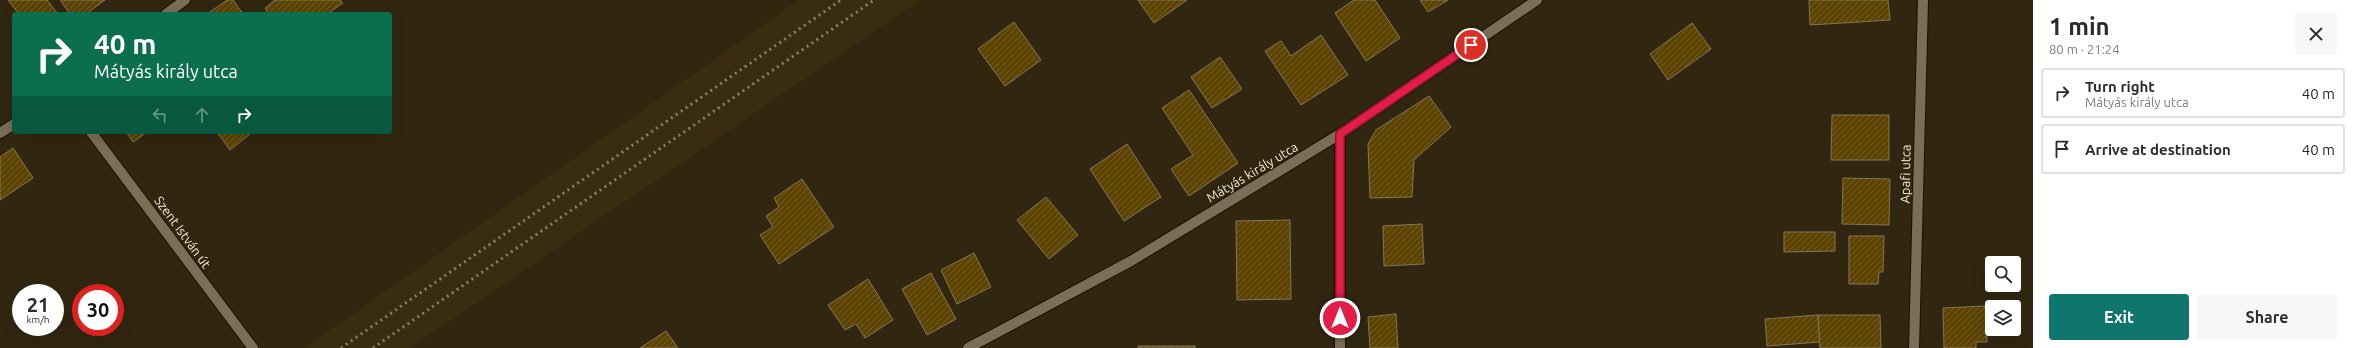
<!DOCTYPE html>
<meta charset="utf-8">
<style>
body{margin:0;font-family:Ubuntu,sans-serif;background:#f7f7f7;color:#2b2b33;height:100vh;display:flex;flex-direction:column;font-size:15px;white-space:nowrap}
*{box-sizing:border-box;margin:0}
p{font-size:13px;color:#7c7c81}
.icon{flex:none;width:22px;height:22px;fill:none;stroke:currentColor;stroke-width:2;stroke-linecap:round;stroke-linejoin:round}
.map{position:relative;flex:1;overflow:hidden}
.drawer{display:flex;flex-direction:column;background:#fff;width:320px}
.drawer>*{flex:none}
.banner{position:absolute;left:12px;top:12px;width:380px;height:122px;border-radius:4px;box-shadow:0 4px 16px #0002;background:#0b6e4f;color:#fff;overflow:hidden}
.fabs{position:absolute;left:1985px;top:256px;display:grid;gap:8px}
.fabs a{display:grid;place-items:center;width:36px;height:36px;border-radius:4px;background:#fff;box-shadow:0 4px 16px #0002;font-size:20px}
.speed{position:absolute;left:12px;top:284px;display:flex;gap:8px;font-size:20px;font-weight:700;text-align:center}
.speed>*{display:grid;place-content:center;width:52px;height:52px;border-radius:50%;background:#fff;box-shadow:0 4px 16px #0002;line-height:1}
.speed small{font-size:10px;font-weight:400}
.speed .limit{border:6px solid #d22;background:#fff;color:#111}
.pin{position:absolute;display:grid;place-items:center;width:34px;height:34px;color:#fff;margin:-17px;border:2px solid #fff;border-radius:50%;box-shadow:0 1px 4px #0007}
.me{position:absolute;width:44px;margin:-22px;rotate:0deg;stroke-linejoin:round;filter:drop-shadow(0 0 3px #0008)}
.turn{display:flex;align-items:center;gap:14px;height:84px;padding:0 16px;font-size:18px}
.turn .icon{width:52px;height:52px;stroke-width:2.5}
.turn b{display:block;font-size:28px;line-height:34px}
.lanes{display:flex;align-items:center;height:38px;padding:0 16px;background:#0003;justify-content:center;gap:20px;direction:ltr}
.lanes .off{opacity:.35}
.round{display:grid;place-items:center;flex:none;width:42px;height:42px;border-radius:4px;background:#f7f7f7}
.summary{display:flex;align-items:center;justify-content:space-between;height:68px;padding:0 16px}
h1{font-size:24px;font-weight:700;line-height:30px}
.cta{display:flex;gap:8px;margin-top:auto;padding:8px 16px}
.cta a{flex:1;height:46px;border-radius:4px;background:#0f766e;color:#fff;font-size:16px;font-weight:700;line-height:46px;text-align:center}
.cta a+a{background:#f7f7f7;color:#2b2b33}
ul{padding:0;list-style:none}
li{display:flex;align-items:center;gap:12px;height:50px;margin:0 8px 6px;padding:0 8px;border:2px solid #e1e1e2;border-radius:4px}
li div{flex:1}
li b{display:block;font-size:15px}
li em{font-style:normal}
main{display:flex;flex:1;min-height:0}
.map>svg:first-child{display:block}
</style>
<main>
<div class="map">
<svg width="2033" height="348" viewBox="0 0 2033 348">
<defs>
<pattern id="building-hatch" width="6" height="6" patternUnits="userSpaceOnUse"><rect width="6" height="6" fill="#5c4300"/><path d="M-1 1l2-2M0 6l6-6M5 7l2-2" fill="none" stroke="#745e25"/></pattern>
</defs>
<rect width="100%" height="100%" fill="#312711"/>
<polygon fill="#3a2d0f" points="799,0 920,0 410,348 305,348"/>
<g fill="url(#building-hatch)" stroke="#82765e">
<polygon points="8,0 47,0 58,14 19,14"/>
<polygon points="60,0 105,0 86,14 70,14"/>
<polygon points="227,0 233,0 243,14 207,14"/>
<polygon points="275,0 340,0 343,3 327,14 269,14 265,8"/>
<polygon points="1138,0 1187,0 1154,23"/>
<polygon points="1354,0 1375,0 1400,38 1366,61 1335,13"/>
<polygon points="1420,0 1448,0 1428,12"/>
<polygon points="1809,0 1888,0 1890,20 1810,25"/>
<polygon points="1014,22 1041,60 1005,86 978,49"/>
<polygon points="1692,23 1711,49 1668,80 1650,54"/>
<polygon points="1321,35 1348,75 1301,105 1265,51 1281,41 1291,56"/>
<polygon points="1220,57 1242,89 1212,108 1191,77"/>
<polygon points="1189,90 1238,163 1189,196 1171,169 1193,155 1162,108"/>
<polygon points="1429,96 1451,127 1414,160 1412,197 1370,198 1368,144 1376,130"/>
<polygon points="1832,115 1889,115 1889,160 1831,160"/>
<polygon points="126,132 147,132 133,142"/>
<polygon points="217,132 248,132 250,134 230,150"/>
<polygon points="1127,144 1161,197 1124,221 1090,169"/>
<polygon points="13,148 33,178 0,200 0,157"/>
<polygon points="1843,178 1890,179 1889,225 1842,224"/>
<polygon points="802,179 834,227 779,264 760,235 773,227 766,216 779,207 774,198"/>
<polygon points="1046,197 1078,235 1049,259 1017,220"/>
<polygon points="1290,220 1291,299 1237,300 1236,221"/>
<polygon points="1422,224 1424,264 1384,266 1383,226"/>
<polygon points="1784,232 1835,232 1835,251 1784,252"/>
<polygon points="1849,236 1884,236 1883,272 1879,272 1878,284 1849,284"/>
<polygon points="974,253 991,287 957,304 941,270"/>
<polygon points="931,273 956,319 927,335 902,289"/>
<polygon points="868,279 893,320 865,338 856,324 845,330 828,305"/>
<polygon points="1985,306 1987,342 1976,342 1976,348 1944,348 1943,308"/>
<polygon points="1396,314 1398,348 1370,348 1368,317"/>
<polygon points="1818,315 1820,342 1767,346 1765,319"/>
<polygon points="1818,315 1880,315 1881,348 1820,348"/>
<polygon points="666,331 678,348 640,348"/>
<rect x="1138" y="346" width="57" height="2"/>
</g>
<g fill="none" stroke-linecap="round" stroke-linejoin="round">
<defs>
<g id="minor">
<polyline points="166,14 185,0"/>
<polyline points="91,132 253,348"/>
<polyline points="0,133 14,124"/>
<polyline points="1340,134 1340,348"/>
<polyline points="968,348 1131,261 1340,134 1537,0"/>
<polyline points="1914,348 1923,0"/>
</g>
</defs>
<use href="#minor" stroke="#191000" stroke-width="12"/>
<use href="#minor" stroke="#796e56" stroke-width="10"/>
<g stroke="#88806d" stroke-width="3" stroke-dasharray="2 4" stroke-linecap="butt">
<polyline points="341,348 841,0"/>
<polyline points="373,348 874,0"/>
</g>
</g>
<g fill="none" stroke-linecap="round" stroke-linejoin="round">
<defs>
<polyline id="route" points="1340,318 1340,134 1471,45"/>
</defs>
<use href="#route" stroke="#92132f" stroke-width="10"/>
<use href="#route" stroke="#e11d48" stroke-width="7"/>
</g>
<g text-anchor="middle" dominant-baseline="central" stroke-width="3" stroke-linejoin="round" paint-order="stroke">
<g font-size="13" fill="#f0eadc" stroke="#312711">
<text transform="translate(1252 172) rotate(-31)">Mátyás király utca</text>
<text transform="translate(1905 174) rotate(-89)">Apafi utca</text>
<text transform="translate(183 232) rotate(54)">Szent István út</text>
</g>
</g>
</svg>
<div class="fabs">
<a><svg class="icon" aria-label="search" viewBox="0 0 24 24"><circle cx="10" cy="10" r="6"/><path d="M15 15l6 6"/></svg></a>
<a><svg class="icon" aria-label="layers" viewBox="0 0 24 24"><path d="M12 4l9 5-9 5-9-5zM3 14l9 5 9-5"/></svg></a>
</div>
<div class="speed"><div>21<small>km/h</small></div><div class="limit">30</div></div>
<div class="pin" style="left:1471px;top:45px;background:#d93025"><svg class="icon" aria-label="arrive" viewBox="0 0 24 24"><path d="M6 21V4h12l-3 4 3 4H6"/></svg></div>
<svg class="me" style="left:1340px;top:318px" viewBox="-20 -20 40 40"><circle r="17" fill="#e11d48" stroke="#fff" stroke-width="3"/><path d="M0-11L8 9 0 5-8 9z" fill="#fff"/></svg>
<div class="banner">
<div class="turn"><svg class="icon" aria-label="right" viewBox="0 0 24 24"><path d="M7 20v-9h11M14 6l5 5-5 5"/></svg><div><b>40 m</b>Mátyás király utca</div></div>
<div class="lanes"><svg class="icon off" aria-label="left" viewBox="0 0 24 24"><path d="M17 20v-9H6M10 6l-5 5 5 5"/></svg><svg class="icon off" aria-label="ahead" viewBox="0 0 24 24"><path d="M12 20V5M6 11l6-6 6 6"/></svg><svg class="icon" aria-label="right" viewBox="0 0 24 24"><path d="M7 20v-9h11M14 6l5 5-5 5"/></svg></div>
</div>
</div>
<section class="drawer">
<div class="summary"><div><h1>1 min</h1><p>80 m · 21:24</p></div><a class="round"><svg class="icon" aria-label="close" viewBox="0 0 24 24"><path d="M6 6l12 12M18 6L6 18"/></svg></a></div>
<ul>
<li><svg class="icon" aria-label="right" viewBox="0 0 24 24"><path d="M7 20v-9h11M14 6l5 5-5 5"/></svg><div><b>Turn right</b><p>Mátyás király utca</p></div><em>40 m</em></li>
<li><svg class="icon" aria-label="arrive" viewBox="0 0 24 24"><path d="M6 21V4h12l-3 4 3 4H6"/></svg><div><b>Arrive at destination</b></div><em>40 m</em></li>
</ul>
<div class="cta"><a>Exit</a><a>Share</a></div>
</section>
</main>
